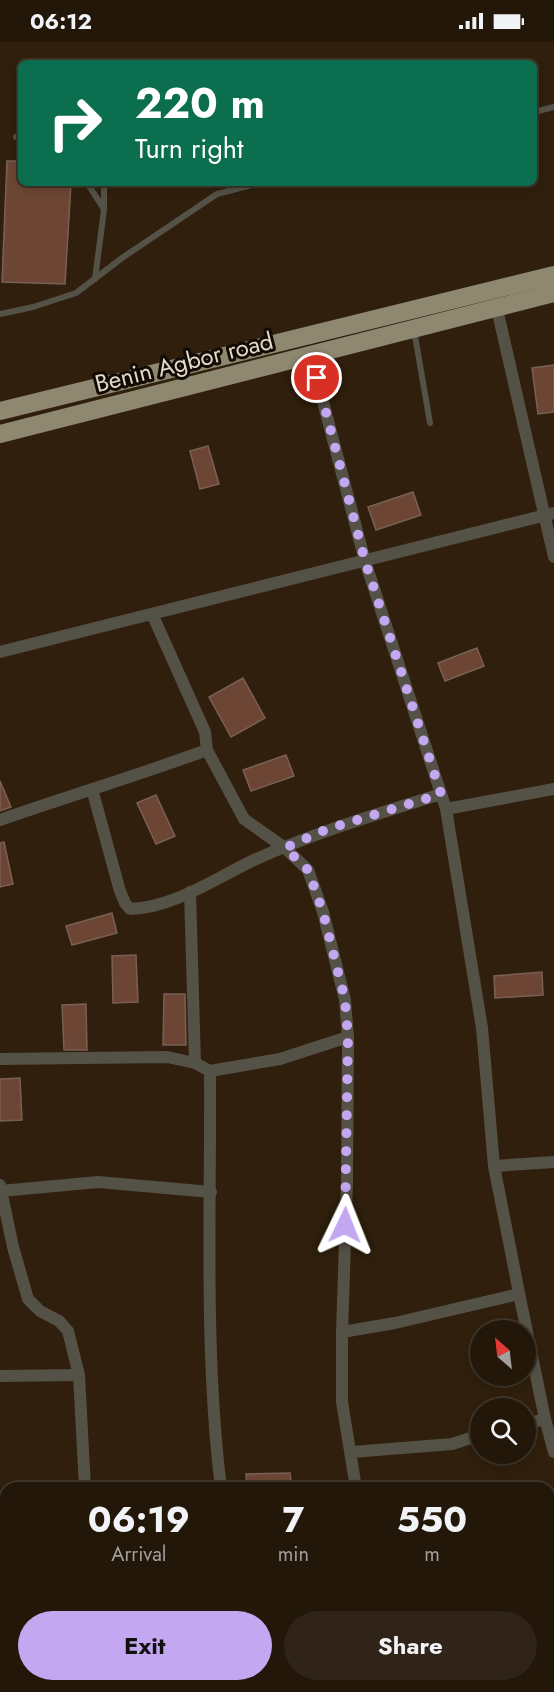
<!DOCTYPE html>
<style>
body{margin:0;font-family:Jost,sans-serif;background:#2f2417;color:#f1f3f6;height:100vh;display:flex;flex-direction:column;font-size:22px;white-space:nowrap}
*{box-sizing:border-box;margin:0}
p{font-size:20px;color:#a39f9c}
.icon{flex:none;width:33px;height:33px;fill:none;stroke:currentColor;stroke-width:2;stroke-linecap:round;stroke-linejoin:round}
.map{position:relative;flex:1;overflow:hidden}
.details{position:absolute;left:0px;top:1440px;width:555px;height:210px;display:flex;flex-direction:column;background:#231709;border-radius:18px 18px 0 0;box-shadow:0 3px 9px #0003,0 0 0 2px #40362a}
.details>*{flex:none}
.banner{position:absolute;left:18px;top:18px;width:519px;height:126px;border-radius:9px;box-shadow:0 3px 9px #0003,0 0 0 2px #40362a;background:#0b6e4f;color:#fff;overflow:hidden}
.needle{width:39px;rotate:332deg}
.tools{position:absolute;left:470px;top:1278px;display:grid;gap:12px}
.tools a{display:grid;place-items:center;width:66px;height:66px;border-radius:50%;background:#231709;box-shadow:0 3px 9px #0003,0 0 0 2px #40362a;font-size:30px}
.pin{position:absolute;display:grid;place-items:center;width:51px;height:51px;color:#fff;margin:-26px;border:3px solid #fff;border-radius:50%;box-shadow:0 2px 6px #0007}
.me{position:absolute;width:66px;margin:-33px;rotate:2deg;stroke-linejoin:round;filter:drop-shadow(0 0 4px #0008)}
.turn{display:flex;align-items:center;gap:21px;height:126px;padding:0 18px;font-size:27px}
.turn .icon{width:78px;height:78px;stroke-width:2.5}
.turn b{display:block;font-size:42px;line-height:51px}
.eta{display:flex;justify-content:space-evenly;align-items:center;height:102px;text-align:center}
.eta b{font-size:36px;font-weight:700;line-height:42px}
.cta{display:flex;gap:12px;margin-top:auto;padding:12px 18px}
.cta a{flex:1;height:69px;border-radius:36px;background:#c4a7f1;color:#111;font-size:24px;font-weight:700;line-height:69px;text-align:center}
.cta a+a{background:#2f2417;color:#f1f3f6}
.status{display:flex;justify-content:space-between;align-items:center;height:42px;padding:0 30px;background:#231709;direction:ltr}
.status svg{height:16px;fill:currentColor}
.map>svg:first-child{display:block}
</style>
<div class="status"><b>06:12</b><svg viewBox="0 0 49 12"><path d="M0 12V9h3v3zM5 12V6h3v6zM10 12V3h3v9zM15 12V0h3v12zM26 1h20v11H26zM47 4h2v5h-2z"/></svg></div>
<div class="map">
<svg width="554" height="1650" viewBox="0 0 554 1650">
<rect width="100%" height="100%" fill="#2f1f0c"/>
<g fill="#6d4534" stroke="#7a6054" stroke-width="1.5">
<polygon points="7,119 21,119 21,141 71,141 65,242 2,240"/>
<polygon points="554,323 554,370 538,372 532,326"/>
<polygon points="208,404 219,442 200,447 190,409"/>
<polygon points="413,450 421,473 376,488 368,465"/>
<polygon points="477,606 484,624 445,639 438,621"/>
<polygon points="243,636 265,676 231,695 209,655"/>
<polygon points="286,713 294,734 251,749 243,728"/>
<polygon points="0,739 11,765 0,769"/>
<polygon points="156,753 175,794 156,802 137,761"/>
<polygon points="4,800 13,842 0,845 0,801"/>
<polygon points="112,871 117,891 72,903 66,884"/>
<polygon points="136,913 138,960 113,961 112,914"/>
<polygon points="542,930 543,953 495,956 494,934"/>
<polygon points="164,952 185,952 186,1003 163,1003"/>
<polygon points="86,962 87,1008 64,1008 62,963"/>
<polygon points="20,1036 22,1078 0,1079 0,1037"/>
<polygon points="290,1431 292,1446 247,1446 246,1432"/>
</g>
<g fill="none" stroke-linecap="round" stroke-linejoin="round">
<g stroke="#545147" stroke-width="6">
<polyline points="534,70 554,65"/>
<polyline points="16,95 21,95"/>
<polyline points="87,141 104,167"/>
<polyline points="95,237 104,168 104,141"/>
<polyline points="0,272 33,265 76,251 122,216 217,152 260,141"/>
<polyline points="414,288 430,381"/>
</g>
<g stroke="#545147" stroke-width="12">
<polyline points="497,267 554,515"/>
<polyline points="311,314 365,519 446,767 482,986 494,1124 521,1261 545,1377 554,1410"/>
<polyline points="153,574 205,690 207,708 244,777 285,806 308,828 323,870 345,958 348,995 347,1140 342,1290 342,1360 356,1446"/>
<polyline points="0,610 554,471"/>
<path d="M92,747L120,849L125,861L130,867C173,866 216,836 254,818C314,791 377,772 441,752"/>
<polyline points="446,767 554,747"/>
<path d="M0,778C69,754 139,733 207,708"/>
<polyline points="190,850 195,1021"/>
<polyline points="0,1017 167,1015 195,1021 210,1029 280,1017 348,995"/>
<path d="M210,1029C211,1168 204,1308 221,1446"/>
<polyline points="494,1124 554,1120"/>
<polyline points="0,1143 13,1205 28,1257 40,1269 59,1279 68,1289 79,1333 85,1446"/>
<polyline points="1,1149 98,1140 211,1150"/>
<polyline points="342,1290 395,1281 519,1252"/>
<polyline points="0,1334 79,1333"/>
<polyline points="525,1382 545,1377"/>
<polyline points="352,1410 452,1402 480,1393"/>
<polyline points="0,1454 6,1454"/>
<polyline points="549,1505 554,1504"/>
<polyline points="102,1644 102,1650"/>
<polyline points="234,1644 234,1650"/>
<polyline points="366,1650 366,1644"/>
</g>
<g stroke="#8f8870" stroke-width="18">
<polyline points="0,369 554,233"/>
<polyline points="0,392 554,251"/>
</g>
</g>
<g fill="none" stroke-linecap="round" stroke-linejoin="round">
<polyline stroke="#c4a7f1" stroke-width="10" stroke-dasharray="0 18" points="317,336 365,519 441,752 325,788 285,806 308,828 323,870 345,958 348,995 345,1183"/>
</g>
<g text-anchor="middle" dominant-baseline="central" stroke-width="6" stroke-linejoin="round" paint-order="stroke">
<g font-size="24" fill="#e2d8cc" stroke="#120b04">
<text transform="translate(184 320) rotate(-14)">Benin Agbor road</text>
</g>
</g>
</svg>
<div class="tools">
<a><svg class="needle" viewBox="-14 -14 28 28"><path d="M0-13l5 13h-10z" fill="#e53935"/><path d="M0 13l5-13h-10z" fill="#a39f9c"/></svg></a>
<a><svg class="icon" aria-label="search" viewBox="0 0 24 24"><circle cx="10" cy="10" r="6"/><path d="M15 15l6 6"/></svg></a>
</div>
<div class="pin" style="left:317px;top:336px;background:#d93025"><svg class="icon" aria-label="arrive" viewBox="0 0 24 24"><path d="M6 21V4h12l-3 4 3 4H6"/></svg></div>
<svg class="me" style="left:345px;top:1183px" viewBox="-20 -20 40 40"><path d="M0-17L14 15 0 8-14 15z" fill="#c4a7f1" stroke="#fff" stroke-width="4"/></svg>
<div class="banner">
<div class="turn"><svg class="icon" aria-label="right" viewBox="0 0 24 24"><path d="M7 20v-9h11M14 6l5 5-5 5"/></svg><div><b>220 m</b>Turn right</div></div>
</div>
<section class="details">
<div class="eta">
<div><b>06:19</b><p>Arrival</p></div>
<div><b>7</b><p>min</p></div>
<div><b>550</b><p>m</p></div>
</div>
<div class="cta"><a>Exit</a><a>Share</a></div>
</section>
</div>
